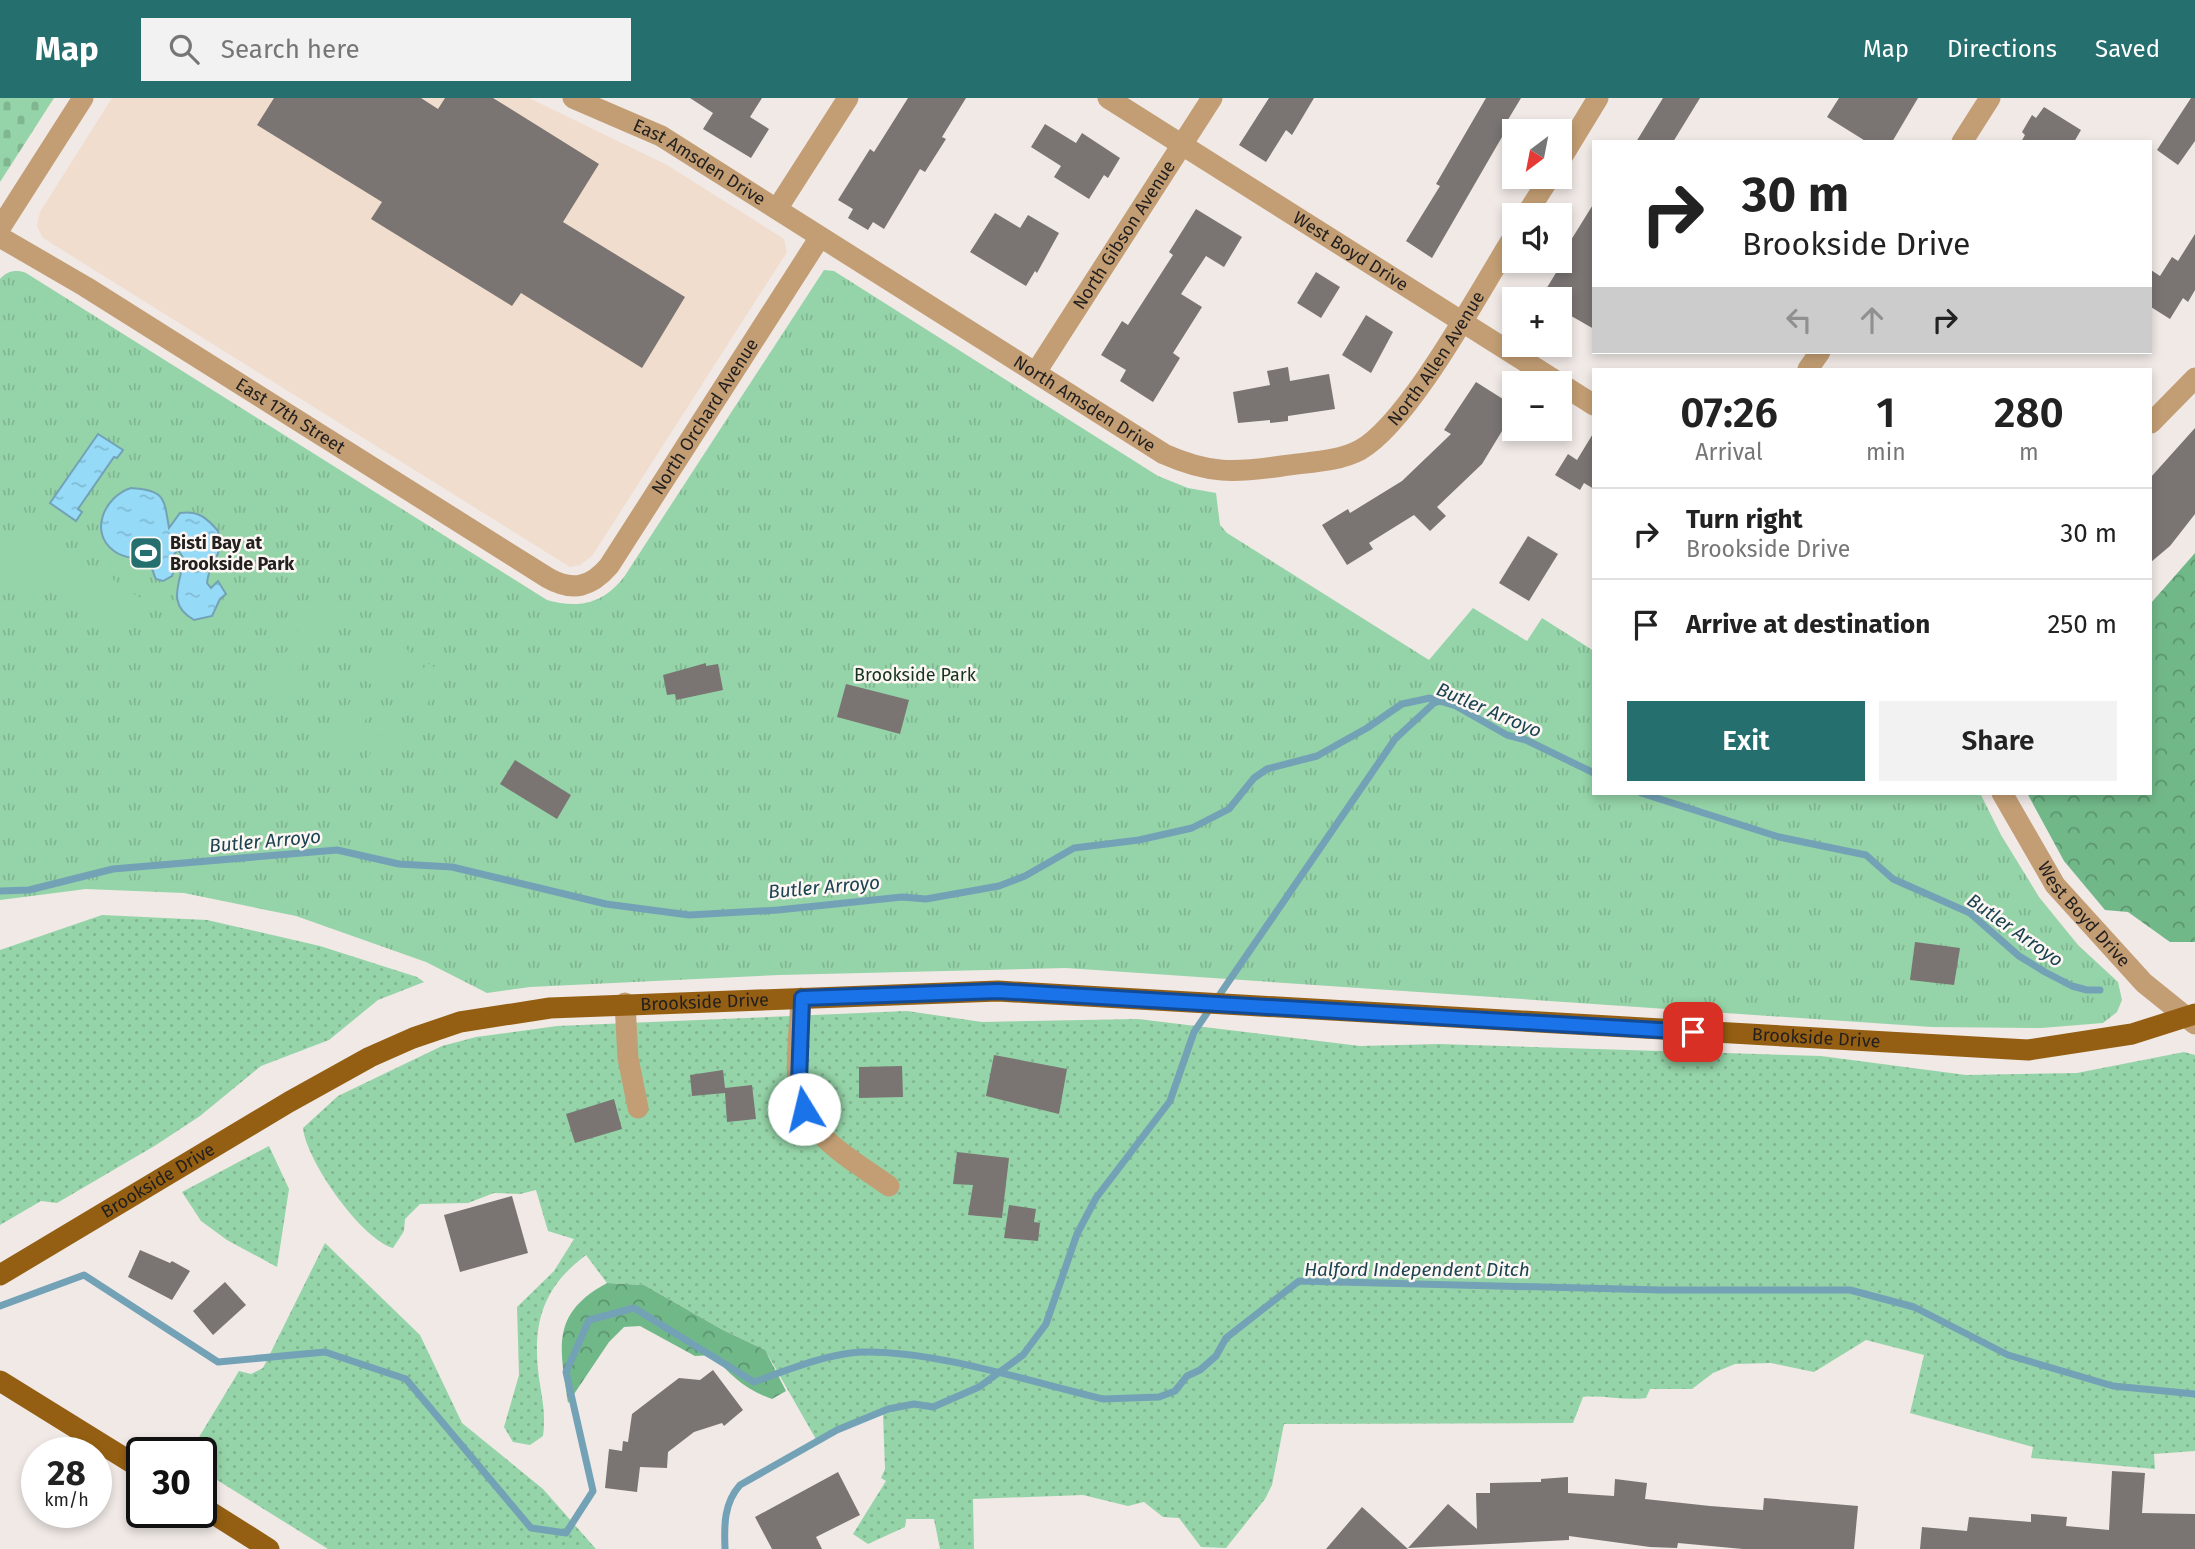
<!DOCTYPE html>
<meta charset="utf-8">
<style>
body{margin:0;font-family:"Fira Sans",sans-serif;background:#f2f2f2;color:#222;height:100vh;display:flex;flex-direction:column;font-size:26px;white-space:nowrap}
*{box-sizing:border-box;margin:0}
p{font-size:23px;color:#767676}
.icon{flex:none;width:38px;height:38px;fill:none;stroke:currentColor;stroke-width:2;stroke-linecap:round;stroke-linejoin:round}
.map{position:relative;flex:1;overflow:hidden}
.sheet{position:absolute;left:1592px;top:270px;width:560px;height:427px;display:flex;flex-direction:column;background:#fff;border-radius:0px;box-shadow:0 4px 10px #0003}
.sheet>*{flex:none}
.top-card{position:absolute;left:1592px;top:42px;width:560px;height:214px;border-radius:0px;box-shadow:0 4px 10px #0003;background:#fff;color:#222;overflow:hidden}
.needle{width:46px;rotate:212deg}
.fabs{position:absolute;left:1502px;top:21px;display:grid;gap:14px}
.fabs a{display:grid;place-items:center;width:70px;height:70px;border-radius:0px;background:#fff;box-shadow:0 4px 10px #0003;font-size:35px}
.speed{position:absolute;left:21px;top:1339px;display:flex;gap:14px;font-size:35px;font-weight:700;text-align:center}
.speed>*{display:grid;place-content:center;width:91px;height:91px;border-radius:50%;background:#fff;box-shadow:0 4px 10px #0003;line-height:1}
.speed small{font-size:18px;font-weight:400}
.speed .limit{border:4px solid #111;border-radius:10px;background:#fff;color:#111}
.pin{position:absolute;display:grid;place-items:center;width:60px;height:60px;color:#fff;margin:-30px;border-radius:14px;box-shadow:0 4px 10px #0006}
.me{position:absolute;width:77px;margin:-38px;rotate:351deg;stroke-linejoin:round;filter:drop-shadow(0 0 5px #0008)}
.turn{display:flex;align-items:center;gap:24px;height:147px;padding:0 35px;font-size:32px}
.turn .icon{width:91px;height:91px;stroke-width:2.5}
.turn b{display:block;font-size:49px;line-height:60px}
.lanes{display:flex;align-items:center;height:66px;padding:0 35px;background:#0003;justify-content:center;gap:35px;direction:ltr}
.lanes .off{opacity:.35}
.eta{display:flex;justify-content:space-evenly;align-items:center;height:119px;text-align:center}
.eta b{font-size:42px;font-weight:600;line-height:49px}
.primary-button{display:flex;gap:14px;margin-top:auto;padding:14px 35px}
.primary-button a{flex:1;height:80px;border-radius:0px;background:#25706e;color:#fff;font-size:28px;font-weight:600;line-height:80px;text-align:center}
.primary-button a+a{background:#f2f2f2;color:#222}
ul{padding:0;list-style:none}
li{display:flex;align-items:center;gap:21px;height:91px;padding:0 35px;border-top:2px solid #e0e0e0}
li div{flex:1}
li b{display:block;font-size:26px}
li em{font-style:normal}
header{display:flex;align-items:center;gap:42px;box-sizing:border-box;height:98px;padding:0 35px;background:#25706e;color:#fff}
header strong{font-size:33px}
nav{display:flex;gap:38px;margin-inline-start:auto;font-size:24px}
.search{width:490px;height:63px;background:#f2f2f2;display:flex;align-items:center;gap:18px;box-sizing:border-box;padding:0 24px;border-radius:0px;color:#767676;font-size:26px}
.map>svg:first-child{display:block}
</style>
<header>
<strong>Map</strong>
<div class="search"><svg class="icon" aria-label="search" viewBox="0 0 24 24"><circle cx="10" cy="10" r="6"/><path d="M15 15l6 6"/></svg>Search here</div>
<nav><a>Map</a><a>Directions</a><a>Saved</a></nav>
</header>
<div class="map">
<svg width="2195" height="1451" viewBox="0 0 2195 1451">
<defs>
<pattern id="grass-dots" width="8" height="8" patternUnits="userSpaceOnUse" patternTransform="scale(1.75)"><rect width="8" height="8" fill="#95d4a8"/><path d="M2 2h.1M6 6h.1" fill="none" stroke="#80b690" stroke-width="1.8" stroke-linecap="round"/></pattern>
<pattern id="forest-crowns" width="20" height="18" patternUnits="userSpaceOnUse" patternTransform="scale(1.75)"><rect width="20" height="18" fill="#71b888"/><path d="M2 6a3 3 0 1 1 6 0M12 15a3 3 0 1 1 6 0" fill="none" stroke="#5c956f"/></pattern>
<pattern id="cemetery-stones" width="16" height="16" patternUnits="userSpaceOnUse" patternTransform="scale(1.75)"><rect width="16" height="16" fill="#95d4a8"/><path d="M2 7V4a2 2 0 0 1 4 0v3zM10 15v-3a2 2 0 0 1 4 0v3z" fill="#80b690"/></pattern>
<pattern id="park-tufts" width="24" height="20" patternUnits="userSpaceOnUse" patternTransform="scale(1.75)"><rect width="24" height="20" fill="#95d4a8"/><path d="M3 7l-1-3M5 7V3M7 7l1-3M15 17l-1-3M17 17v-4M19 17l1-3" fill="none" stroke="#80b690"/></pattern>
<pattern id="water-ripples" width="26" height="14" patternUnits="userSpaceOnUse" patternTransform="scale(1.75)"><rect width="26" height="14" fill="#95daf7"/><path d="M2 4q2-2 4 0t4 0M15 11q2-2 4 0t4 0" fill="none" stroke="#80bbd3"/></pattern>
</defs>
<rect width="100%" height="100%" fill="#f0e9e6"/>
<polygon fill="#f0ddcd" points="112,0 529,0 667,67 784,141 787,154 592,458 580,467 570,469 43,140 37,128 40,114"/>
<g fill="url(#grass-dots)">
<polygon points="102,817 207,822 320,848 417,879 424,884 378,902 329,942 261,968 200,1018 156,1047 57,1105 41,1103 0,1127 0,852"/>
<path d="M907,913L982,924L1138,921L1360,948L1439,946L1821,958L1966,977L2077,975L2184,954L2195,957V1353L2154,1356L2155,1371L2031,1360L2033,1349L1910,1315L1924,1257L1866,1242L1814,1274L1771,1265L1735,1266L1713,1275L1692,1291H1650L1646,1300C1626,1303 1604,1297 1583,1299L1573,1325L1284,1326L1272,1387L1265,1401L1226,1450L1201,1449L1179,1420L1163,1419L1144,1404L1128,1408L1083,1397L973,1401L974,1451H940L934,1421H906L905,1429L868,1446L853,1436L886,1383L881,1380L885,1371L883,1316L817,1343L765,1252L723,1232L644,1187L607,1185L586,1157C542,1190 532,1226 539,1280C542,1300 546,1317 543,1338L530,1347L513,1344L504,1329L519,1277L517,1209L554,1173L574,1141L548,1133L536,1092L520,1096L494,1095L468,1105L420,1106L405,1121L404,1133L393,1150C361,1141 306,1062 303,1030L338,998L442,948L476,939L557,928Z"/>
<polygon points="269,1048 289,1091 277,1169 227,1142 201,1123 182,1094"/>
<polygon points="325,1145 420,1237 462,1325 543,1391 596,1451 328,1451 201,1372 201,1354 190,1354 239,1273 251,1276 263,1270"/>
</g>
<g fill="url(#forest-crowns)">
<polygon points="2195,455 2195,844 2170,844 2128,814 2105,812 2064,763 2027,695 2151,695 2151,505"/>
<path d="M607,1185L644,1187L723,1232L765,1252L786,1293L772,1301C746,1292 730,1277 713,1257L695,1258L640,1228L624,1229L609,1244L568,1305C560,1249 550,1216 607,1185Z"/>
</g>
<polygon fill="url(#cemetery-stones)" points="0,0 54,0 0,84"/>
<path fill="url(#park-tufts)" d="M824,172L834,173L1158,378L1188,390L1216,395L1220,427L1227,435L1429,562L1473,510L1527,543L1542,520L1594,553V695H1980L2001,737L2039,799L2078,847L2118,884L2122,902L2117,914L2103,925L2041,930L1932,929L1066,870L779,877L530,889L487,895L426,864L296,818L184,795L86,791L0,802V181C7,173 16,171 26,175L547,502C578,511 603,506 624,479Z"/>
<g fill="#95d4a8">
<polygon points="23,421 52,440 46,451 54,456 56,452 94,477 99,472 146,504 122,538 44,487 40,492 32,488 28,495 13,485 17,478 0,466 0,456"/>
<polygon points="320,497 339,509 313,550 294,538"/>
<polygon points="390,541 409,553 383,593 364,582"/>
<polygon points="286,553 304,564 279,605 260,593"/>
<polygon points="427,565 446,576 420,617 402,605"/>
<polygon points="355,596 374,608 349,649 330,637"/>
<polygon points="392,620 411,632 385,672 367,661"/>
</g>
<g fill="url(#water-ripples)" stroke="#73a2b6" stroke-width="2">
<polygon points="98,336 123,352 117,360 114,359 78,411 82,414 76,423 50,405"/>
<path d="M131,390C165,392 164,400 169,430L180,415C198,412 207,420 218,433C224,462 209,462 207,485L211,490L218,483L226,496L220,501L212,518L194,522C166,506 180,486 184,461L178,452L170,461L175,469L172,478L163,483L156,481C152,474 153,466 145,463C134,458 126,462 114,453C88,434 105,398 131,390Z"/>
</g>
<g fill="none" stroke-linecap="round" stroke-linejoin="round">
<g stroke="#73a2b6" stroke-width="7">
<polyline points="1641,695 1779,739 1866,757 1893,781 1970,815 2019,858 2045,874 2072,888 2087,892 2100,892"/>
<polyline points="0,793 29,792 113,771 337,752 399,766 452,769 606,806 689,817 778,812 902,799 926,801 999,788 1025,778 1074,750 1139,742 1192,730 1229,711 1254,680 1267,671 1317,658 1367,630 1402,606 1430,600 1456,608 1507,637 1526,642 1594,675"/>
<path d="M0,1208L84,1177L218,1264L325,1254L406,1281L531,1430L566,1435L593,1393L566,1274L589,1222L634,1210L754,1284C785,1273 829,1255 862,1254C934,1252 1031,1284 1103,1301L1159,1299L1175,1293L1187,1278L1200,1272L1216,1258L1226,1240L1299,1183L1661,1192H1850L1914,1209L2008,1257L2113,1288L2195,1296"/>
<path d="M725,1450C724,1427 724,1405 740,1387L837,1332L888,1311L914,1306L933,1309L979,1289L1023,1257L1046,1226L1077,1136L1096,1100L1170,1003L1194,934L1395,641L1434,605L1440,603"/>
</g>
</g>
<g fill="#7a7572">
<polygon points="274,0 421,0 438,11 445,0 493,0 599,66 563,124 685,199 642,270 521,195 512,208 371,121 382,104 257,27"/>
<polygon points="690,0 762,0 750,19 769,31 751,60 703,31 713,15"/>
<polygon points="908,0 966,0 942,39 946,41 925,74 920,71 884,131 873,124 868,132 848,120 853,111 838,102 870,51 874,54"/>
<polygon points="1269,0 1314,0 1292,37 1286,32 1266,64 1239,47"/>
<polygon points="1486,0 1521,0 1503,30 1506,32 1432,160 1406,143 1440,88 1436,86"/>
<polygon points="1663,0 1700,0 1673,44 1636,44"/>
<polygon points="1839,0 1918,0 1892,44 1867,44 1827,19"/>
<polygon points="2191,0 2195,0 2195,43 2178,67 2157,52"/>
<polygon points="2044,9 2081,32 2074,44 2021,44 2025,37 2022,34 2032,17 2036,20"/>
<polygon points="1045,26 1076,45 1082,35 1120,60 1108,80 1104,77 1089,101 1054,79 1061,68 1031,49"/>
<polygon points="1594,105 1594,231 1559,211 1559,201 1540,201 1562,165 1558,163"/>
<polygon points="1196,111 1242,139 1224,169 1206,158 1181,196 1202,209 1173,255 1180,260 1153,304 1120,283 1126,272 1101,257 1122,223 1128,227 1173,157 1169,154"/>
<polygon points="995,115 1020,130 1028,117 1059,135 1037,175 1035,173 1026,188 970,154"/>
<polygon points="2195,136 2195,192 2188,204 2183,200 2170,221 2151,209 2151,172 2160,178 2172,159 2178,163"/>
<polygon points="1316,174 1340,189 1321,220 1297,205"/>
<polygon points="1366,217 1393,234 1371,275 1342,257"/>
<polygon points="1288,269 1290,283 1329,276 1335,311 1288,318 1288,323 1270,325 1270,322 1238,325 1233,294 1270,287 1267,273"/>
<polygon points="1476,284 1514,308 1514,341 1502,333 1482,366 1437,409 1446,418 1430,433 1414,417 1369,445 1373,451 1347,467 1322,427 1348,411 1350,415 1402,383 1451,336 1444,332"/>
<polygon points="2195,330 2195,416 2170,448 2151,464 2151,379"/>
<polygon points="1594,334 1594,391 1584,385 1580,392 1555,377 1568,356 1577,362"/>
<polygon points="1528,438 1558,456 1529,503 1499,485"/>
<polygon points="706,565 706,568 718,566 723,592 676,602 675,596 667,597 663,577"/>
<polygon points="846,586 909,602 900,636 837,619"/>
<polygon points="515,662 571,697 557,721 500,686"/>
<polygon points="1915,844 1960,850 1954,887 1910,882"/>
<polygon points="994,957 1067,971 1059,1016 986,998"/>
<polygon points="902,968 903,999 859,1000 859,969"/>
<polygon points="723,972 725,990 752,987 756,1021 727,1024 725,995 692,998 690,977"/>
<polygon points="614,1001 622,1031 575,1045 566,1016"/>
<polygon points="957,1054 1009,1060 1002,1120 968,1117 973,1087 953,1086"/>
<polygon points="512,1098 528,1155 460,1174 444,1117"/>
<polygon points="1009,1107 1036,1111 1034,1124 1040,1125 1038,1143 1004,1140"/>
<polygon points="140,1152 170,1165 172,1163 190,1173 172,1202 128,1179"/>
<polygon points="225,1184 246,1207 213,1237 193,1213"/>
<polygon points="713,1272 743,1312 724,1328 722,1325 694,1334 668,1354 667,1370 640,1369 637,1394 605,1390 609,1351 622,1353 623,1343 628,1344 632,1316 679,1280 700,1282"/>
<polygon points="2112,1373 2145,1375 2142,1415 2195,1416 2195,1451 1920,1451 1922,1429 1967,1433 1969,1419 2031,1424 2031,1416 2067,1419 2066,1428 2109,1432"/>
<polygon points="838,1374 860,1417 816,1439 822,1451 772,1451 755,1419"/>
<polygon points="1568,1379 1568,1395 1614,1398 1615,1381 1647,1385 1645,1401 1710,1408 1763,1412 1764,1400 1858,1408 1854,1451 1743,1451 1678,1445 1677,1450 1650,1449 1569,1438 1569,1442 1408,1450 1448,1406 1477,1431 1476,1395 1490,1395 1490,1385 1541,1384 1541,1381"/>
<polygon points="1362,1409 1408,1451 1326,1451"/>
</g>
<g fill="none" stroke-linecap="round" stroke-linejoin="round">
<g stroke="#c39e74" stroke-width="21">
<path id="s1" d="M573,0L661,38L1164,356C1209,376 1234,375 1282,368C1307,364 1338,364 1360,352C1410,324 1481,190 1514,138"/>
<path id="s2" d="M1108,0L1594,307"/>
<polyline points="1962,44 1990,0"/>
<polyline points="1559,64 1598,0"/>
<polyline points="777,111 848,0"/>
<polyline points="1526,117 1550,79"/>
<polyline points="0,130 83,0"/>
<path id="s3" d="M0,139L86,189L548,480C573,494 591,489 609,468L820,139"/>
<polyline points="1808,271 1820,254"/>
<path id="s4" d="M1036,274L1212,0"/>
<polyline points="2151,325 2195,280"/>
<path id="s5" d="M2002,695L2055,787L2144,885L2195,926"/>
<path d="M801,900C800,939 788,994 813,1027C832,1052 864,1070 889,1088"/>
<polyline points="625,905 628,960 638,1010"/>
</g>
<g stroke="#945f12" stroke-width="21">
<path id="s6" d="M0,1177L289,1004L370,959L413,940L460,924L550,910L998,893L2028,952L2132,936L2195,916"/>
<polyline points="0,1283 142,1371"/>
<polyline points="201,1408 269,1451"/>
</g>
</g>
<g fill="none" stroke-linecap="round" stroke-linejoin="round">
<defs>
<polyline id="route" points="804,1011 799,984 802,900 998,893 1693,934"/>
</defs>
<use href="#route" stroke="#114b97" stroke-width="18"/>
<use href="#route" stroke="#1a73e8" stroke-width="12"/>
</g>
<defs>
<symbol id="stadium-square" viewBox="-11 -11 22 22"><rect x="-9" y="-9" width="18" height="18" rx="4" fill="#25706e" stroke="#fdf7f3"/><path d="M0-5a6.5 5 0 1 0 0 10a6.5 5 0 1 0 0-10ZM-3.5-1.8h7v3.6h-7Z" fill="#fff"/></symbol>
</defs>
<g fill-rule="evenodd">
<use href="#stadium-square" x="127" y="436" width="38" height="38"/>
</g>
<g text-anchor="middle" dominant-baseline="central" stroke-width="5" stroke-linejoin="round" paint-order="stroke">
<g font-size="18" fill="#23201f" stroke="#fdf7f3">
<text stroke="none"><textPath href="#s1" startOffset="142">East Amsden Drive</textPath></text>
<text stroke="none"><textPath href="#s4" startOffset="163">North Gibson Avenue</textPath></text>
<text stroke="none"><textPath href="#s2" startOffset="287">West Boyd Drive</textPath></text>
<text stroke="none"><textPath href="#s1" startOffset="1012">North Allen Avenue</textPath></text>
<text stroke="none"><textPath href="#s1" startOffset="597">North Amsden Drive</textPath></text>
<text stroke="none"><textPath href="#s3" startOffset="341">East 17th Street</textPath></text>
<text stroke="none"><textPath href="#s3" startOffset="892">North Orchard Avenue</textPath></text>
<text stroke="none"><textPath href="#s5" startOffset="147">West Boyd Drive</textPath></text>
<text stroke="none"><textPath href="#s6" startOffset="772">Brookside Drive</textPath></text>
<text stroke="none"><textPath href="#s6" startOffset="1885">Brookside Drive</textPath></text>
<text stroke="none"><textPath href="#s6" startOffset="184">Brookside Drive</textPath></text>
</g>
<g font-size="18" font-weight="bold" fill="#23201f" stroke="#fdf7f3" text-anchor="start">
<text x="170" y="445">Bisti Bay at<tspan x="170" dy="21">Brookside Park</tspan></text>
</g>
<g font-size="18" fill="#153420" stroke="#fdf7f3">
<text x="915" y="577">Brookside Park</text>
</g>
<g font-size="19" font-style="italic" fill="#1b4352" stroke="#fdf7f3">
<text transform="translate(1489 612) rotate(23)">Butler Arroyo</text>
<text transform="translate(265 743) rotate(-5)">Butler Arroyo</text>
<text transform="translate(824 789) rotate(-5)">Butler Arroyo</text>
<text transform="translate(2015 832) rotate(35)">Butler Arroyo</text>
<text x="1417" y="1171">Halford Independent Ditch</text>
</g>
</g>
</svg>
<div class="fabs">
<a><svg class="needle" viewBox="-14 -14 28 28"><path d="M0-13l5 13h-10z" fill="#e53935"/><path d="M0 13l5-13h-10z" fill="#767676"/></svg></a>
<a><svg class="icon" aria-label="sound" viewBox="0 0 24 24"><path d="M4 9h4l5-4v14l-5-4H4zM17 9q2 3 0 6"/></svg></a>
<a>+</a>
<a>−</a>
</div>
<div class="speed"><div>28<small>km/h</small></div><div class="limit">30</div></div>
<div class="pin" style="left:1693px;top:934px;background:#d93025"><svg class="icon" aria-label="arrive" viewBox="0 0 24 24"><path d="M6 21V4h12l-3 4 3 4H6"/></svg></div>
<svg class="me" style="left:804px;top:1011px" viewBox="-20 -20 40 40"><circle r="19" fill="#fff"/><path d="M0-13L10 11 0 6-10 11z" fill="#1a73e8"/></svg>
<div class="top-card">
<div class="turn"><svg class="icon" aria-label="right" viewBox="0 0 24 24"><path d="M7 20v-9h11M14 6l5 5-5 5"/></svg><div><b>30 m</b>Brookside Drive</div></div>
<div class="lanes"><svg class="icon off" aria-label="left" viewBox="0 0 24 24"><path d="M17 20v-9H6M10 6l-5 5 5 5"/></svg><svg class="icon off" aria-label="ahead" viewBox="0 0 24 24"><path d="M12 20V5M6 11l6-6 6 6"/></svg><svg class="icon" aria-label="right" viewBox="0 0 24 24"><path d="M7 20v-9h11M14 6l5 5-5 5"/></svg></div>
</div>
<section class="sheet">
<div class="eta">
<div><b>07:26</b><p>Arrival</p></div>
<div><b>1</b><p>min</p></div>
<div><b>280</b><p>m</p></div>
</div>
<ul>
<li><svg class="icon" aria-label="right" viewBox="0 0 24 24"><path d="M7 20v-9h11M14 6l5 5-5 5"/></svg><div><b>Turn right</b><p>Brookside Drive</p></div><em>30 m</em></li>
<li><svg class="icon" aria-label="arrive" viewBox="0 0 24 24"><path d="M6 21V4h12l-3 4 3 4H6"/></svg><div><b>Arrive at destination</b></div><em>250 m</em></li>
</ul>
<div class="primary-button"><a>Exit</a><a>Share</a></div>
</section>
</div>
